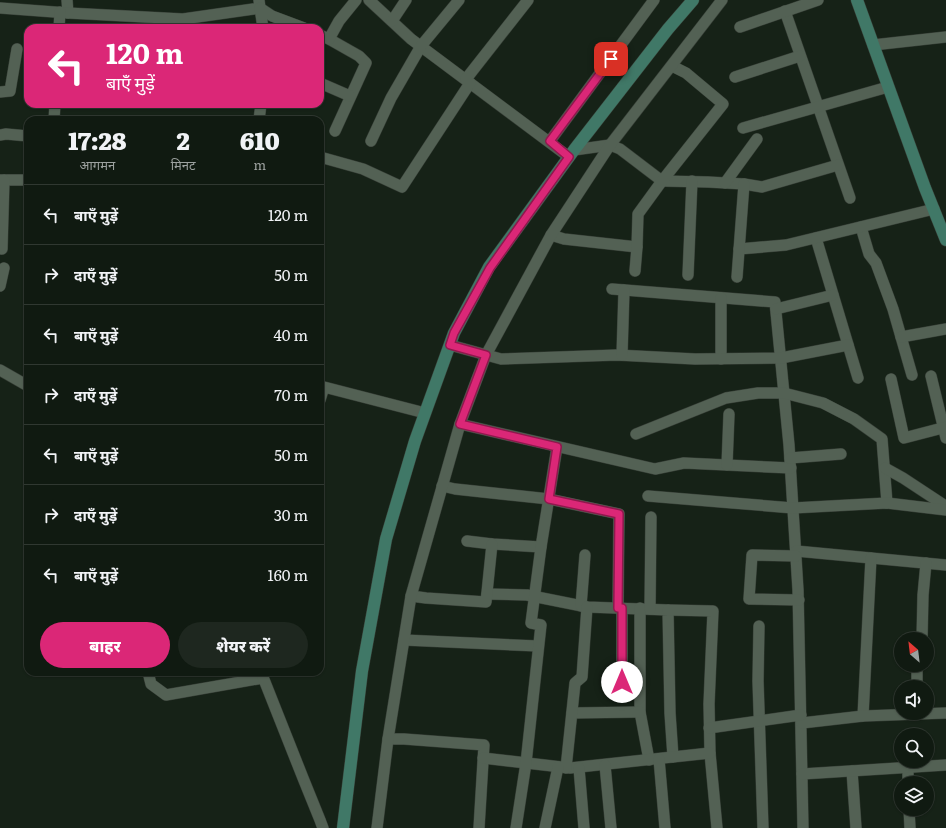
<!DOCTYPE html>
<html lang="hi">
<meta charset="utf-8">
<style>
body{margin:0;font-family:Literata,"Noto Sans Devanagari",serif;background:#1e271f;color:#f1f3f6;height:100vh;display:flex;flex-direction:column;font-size:15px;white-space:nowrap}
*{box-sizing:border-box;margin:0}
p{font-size:13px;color:#9ca19f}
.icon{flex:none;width:22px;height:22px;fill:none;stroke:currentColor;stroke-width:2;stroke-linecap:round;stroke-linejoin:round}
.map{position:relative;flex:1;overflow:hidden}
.details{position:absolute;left:24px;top:116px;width:300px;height:560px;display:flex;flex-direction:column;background:#101a11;border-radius:12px;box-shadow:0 1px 3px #0004,0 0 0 1px #303831}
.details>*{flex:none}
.banner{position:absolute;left:24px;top:24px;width:300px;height:84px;border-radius:12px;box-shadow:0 1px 3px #0004,0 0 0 1px #303831;background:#db2777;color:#fff;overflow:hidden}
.needle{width:26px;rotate:332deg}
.controls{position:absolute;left:894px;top:632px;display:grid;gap:8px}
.controls a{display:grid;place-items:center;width:40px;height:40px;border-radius:50%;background:#101a11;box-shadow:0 1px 3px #0004,0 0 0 1px #303831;font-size:20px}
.pin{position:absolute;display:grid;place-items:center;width:34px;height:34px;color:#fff;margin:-17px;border-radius:8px;box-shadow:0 2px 6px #0006}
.me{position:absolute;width:44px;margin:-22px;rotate:0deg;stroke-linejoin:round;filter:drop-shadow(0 0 3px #0008)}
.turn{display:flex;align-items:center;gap:14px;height:84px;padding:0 16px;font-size:18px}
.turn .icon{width:52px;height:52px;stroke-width:2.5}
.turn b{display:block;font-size:28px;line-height:34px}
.eta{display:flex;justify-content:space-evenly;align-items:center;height:68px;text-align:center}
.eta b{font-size:24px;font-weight:800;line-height:28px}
.action{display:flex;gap:8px;margin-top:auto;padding:8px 16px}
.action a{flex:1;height:46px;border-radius:24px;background:#db2777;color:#fff;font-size:16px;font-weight:800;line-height:46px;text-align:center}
.action a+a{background:#1e271f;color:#f1f3f6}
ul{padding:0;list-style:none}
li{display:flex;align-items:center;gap:12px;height:60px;padding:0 16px;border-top:1px solid #303831}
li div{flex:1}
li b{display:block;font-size:15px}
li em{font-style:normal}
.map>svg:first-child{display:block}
</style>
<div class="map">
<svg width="946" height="828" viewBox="0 0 946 828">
<rect width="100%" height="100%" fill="#162217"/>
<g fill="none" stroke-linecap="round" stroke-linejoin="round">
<defs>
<g id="street">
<polyline points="67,0 68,13"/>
<polyline points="369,0 411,39 569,157"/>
<polyline points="0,8 68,13 183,19 260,8 259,0"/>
<polyline points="785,11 850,198"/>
<polyline points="392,21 406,0"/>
<polyline points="740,27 818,0"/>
<polyline points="59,28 60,12"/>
<polyline points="263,28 260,8 272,16 304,28"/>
<polyline points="320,35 329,39 359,56 366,63 335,131"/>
<polyline points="329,39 339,21 356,0"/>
<polyline points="873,45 946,37"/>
<polyline points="735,77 800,56"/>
<polyline points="320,83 350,96"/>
<polyline points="0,92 10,91 17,49"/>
<polyline points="54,120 55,104"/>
<polyline points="259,120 261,104"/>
<polyline points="743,128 888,87"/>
<polyline points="0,135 6,134 28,136"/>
<polyline points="371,141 391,98 421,46 459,0"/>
<polyline points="550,141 654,0"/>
<polyline points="574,150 610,145 620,149 662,181 708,182 744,184 762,187 838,165"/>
<polyline points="320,157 363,169 402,187 470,83 466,79 528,0"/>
<polyline points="0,180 28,180"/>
<polyline points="725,183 757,139"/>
<polyline points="861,227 869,254 876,263 893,309 912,375"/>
<polyline points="551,235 564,239 637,247"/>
<polyline points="816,238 858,378"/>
<polyline points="2,249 4,180"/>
<polyline points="739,249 786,245 934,209"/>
<polyline points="635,271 637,247 638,214 662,181 723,104 686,73 672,66"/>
<polyline points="688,275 692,181"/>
<polyline points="737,277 744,184"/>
<polyline points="0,286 4,268"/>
<polyline points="612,289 775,302 789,445 798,590 803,828"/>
<polyline points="721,298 721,359"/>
<polyline points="776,309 833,295"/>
<polyline points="901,337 946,329"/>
<polyline points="450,345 501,359 617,355 695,359 781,358 848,345"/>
<polyline points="622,355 624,290"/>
<polyline points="0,370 28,386"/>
<polyline points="931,376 946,438"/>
<polyline points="891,379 904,438 946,427"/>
<polyline points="320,400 324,387 425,413"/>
<polyline points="460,424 655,469 684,463 791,468"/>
<polyline points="636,434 726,398 758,393 784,393 823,403 854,419 882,439 887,503"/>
<polyline points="790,458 841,454"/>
<polyline points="727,465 729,414"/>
<polyline points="885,468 903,478 944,505 946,508"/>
<polyline points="442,486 455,489 549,499 619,514 618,608"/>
<polyline points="648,496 793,508 887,503 946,510"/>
<polyline points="467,541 492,544 541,547"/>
<polyline points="796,551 946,565"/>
<polyline points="796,556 752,555 749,599 799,600"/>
<polyline points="487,594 527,595 587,607 668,610 670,713 673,757"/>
<polyline points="411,596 426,598 486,602 492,544"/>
<polyline points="581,606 585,555"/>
<polyline points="640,608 640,712 649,760"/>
<polyline points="650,609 651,517"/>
<polyline points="668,610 713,611 709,704 710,753 717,828"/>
<polyline points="759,626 758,681 763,828"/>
<polyline points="922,639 923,595 926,563"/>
<polyline points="404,640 538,646"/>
<polyline points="917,665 917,687"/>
<polyline points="148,672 151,684 166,695 263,678"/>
<polyline points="261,672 303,778 320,820 323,828"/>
<polyline points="622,682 622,608"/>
<polyline points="572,713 640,712"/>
<polyline points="863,716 871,558"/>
<polyline points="802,723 863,716 946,713"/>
<polyline points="709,728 801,715"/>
<polyline points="388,739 404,739 484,745 479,828"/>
<polyline points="483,758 570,768 710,753"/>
<polyline points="659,759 665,828"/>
<polyline points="605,765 611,828"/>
<polyline points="566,768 575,683 582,677 587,607"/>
<polyline points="579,768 584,828"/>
<polyline points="908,768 908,783"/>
<polyline points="852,771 856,828"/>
<polyline points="802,774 946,765"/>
<polyline points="909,809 910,828"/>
<polyline points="377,828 388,739 411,596 460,424 486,355 551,235 610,145 722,0"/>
<polyline points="516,828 526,763 541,625 531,623 541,547 557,447"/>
<polyline points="545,828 558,767"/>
</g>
<g id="secondary">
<polyline points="857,0 925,188 946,240"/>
<polyline points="343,828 362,671 386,539 415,441 454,333 489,267 574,150 668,29 693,0"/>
</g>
</defs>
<use href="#street" stroke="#363e36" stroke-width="12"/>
<use href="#secondary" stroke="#363e36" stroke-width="13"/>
<use href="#street" stroke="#536154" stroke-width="11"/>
<use href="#secondary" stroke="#407867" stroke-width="12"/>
</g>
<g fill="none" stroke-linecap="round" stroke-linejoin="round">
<defs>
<polyline id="route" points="611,59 550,141 569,157 490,268 454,333 450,345 486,355 460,424 557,447 549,499 619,514 618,608 622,608 622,682"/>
</defs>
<use href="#route" stroke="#8e194d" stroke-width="10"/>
<use href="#route" stroke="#db2777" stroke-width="7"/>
</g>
</svg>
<div class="controls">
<a><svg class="needle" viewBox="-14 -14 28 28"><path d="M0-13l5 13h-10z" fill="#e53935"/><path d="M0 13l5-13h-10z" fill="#9ca19f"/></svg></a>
<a><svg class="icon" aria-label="sound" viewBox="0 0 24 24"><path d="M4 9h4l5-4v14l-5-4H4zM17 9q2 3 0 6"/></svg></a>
<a><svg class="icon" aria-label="search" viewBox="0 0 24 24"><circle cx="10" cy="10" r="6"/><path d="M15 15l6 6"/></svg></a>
<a><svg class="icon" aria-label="layers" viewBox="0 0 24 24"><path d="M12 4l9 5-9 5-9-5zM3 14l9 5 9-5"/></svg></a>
</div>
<div class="pin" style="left:611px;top:59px;background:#d93025"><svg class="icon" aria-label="arrive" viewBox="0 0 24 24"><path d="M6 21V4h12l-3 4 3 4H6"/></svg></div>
<svg class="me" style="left:622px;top:682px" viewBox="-20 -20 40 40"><circle r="19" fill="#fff"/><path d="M0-13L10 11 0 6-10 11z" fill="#db2777"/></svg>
<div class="banner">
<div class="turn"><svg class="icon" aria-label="left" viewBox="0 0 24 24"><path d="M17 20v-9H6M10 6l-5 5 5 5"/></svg><div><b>120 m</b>बाएँ मुड़ें</div></div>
</div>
<section class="details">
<div class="eta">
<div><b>17:28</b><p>आगमन</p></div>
<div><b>2</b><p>मिनट</p></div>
<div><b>610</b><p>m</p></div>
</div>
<ul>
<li><svg class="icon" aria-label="left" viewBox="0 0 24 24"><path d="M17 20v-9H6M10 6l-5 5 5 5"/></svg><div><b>बाएँ मुड़ें</b></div><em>120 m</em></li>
<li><svg class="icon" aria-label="right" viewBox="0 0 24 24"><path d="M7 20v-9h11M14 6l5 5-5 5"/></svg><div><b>दाएँ मुड़ें</b></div><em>50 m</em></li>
<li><svg class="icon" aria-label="left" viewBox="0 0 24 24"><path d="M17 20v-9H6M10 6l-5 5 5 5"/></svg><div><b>बाएँ मुड़ें</b></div><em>40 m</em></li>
<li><svg class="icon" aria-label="right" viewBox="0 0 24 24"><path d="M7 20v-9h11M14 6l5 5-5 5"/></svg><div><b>दाएँ मुड़ें</b></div><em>70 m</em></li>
<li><svg class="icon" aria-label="left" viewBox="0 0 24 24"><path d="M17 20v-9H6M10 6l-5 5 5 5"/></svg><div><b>बाएँ मुड़ें</b></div><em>50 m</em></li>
<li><svg class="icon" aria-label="right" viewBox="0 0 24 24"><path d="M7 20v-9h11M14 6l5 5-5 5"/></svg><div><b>दाएँ मुड़ें</b></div><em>30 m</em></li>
<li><svg class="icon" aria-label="left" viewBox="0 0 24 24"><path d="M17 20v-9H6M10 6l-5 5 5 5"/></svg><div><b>बाएँ मुड़ें</b></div><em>160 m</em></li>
</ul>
<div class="action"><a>बाहर</a><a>शेयर करें</a></div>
</section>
</div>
